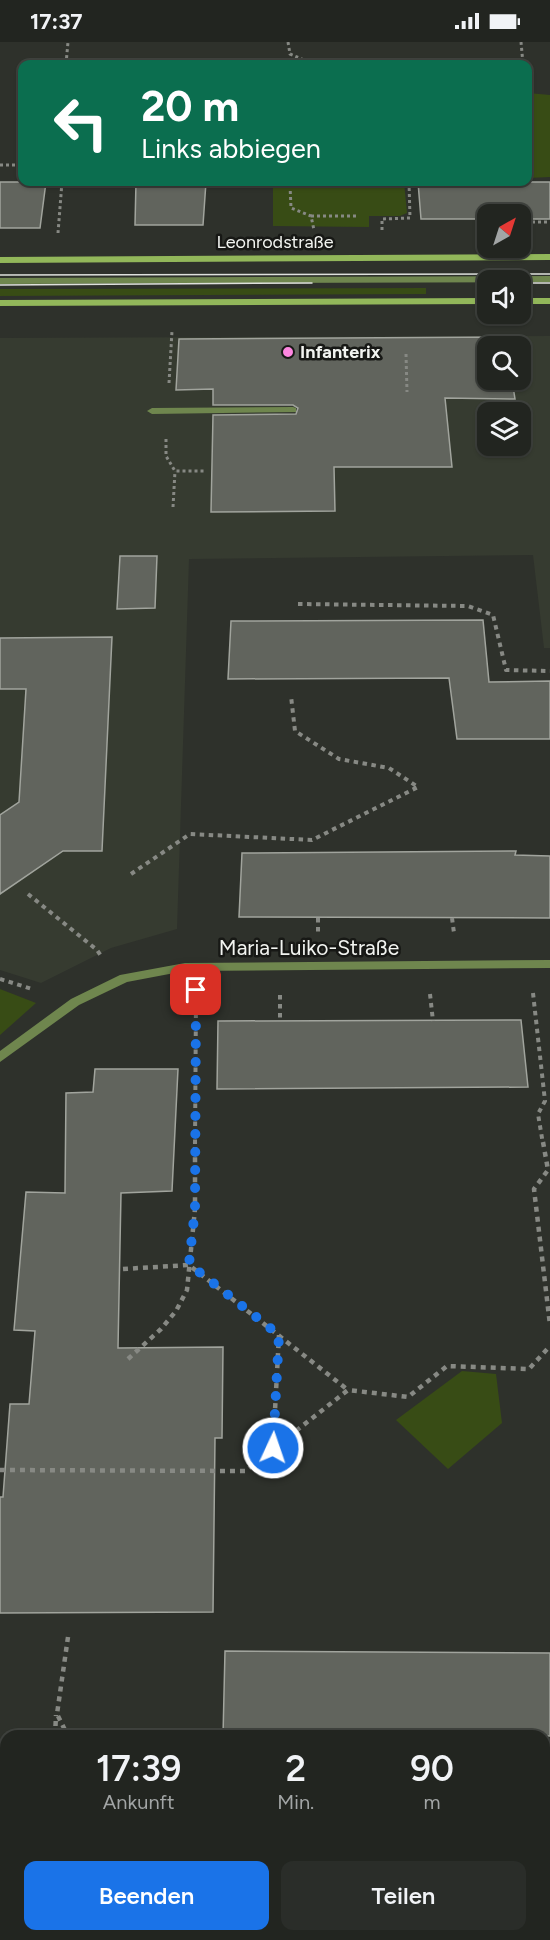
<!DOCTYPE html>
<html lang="de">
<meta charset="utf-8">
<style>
body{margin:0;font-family:Figtree,sans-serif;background:#2a2d29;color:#f1f3f6;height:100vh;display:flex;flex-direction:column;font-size:22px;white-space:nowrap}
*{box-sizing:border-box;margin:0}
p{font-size:20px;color:#a2a5a5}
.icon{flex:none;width:33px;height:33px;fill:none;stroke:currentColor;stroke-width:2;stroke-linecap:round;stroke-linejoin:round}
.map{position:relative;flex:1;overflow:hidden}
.sheet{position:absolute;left:0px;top:1688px;width:550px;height:212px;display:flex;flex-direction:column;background:#222520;border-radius:18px 18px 0 0;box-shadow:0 2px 4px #0004,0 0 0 2px #3f423e}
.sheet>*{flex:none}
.banner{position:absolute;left:18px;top:18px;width:514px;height:126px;border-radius:12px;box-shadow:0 2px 4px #0004,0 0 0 2px #3f423e;background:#0b6e4f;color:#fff;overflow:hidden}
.needle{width:39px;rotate:39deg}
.buttons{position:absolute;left:477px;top:162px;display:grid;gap:12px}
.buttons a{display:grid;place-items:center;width:54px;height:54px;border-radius:12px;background:#222520;box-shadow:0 2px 4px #0004,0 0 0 2px #3f423e;font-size:30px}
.pin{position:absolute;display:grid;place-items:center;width:51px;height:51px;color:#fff;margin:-26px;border-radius:12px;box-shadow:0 3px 9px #0006}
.me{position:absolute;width:66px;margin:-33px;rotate:3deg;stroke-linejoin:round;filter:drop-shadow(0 0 4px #0008)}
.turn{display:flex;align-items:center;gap:21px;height:126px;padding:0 24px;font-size:27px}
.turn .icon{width:78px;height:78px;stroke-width:2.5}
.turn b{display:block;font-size:42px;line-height:51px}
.eta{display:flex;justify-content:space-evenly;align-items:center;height:102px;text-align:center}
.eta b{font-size:36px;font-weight:600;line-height:42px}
.primary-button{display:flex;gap:12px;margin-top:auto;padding:12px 24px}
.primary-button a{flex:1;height:69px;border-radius:12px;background:#1a73e8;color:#fff;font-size:24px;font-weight:600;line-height:69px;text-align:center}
.primary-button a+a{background:#2a2d29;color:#f1f3f6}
.status{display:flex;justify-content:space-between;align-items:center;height:42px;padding:0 30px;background:#222520;direction:ltr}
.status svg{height:16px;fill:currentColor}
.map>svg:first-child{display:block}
</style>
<div class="status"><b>17:37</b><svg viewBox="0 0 49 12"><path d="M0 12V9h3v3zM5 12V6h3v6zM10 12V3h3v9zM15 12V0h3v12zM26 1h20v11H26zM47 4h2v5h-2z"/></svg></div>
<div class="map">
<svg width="550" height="1898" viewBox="0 0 550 1898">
<rect width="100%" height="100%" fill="#2e312b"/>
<path fill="#363b30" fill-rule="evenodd" d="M550,294V606H544L533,513L189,517L177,887L111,906L41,941L0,928V296ZM488,304H520V338H488ZM488,370H520V404H488Z"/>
<g fill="#384c15">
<polygon points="528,51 550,53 550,135 528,136"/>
<polygon points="273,140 404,140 407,171 400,174 369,174 369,185 273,184"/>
<polygon points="426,246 426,252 0,254 0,247"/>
<polygon points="0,947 36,961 0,993"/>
<polygon points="462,1329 496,1332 502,1381 448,1427 396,1378"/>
</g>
<g fill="#61645d" stroke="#a1a49d" stroke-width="1.5">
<polygon points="0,140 46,140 40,186 0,186"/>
<polygon points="136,140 206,140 203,183 135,183"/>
<polygon points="418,140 550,140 550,177 520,177 520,172 488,172 488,177 421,177"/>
<polygon points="506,295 507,304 488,304 488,338 512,338 515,357 445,356 452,425 334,425 335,469 211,470 213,373 296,372 298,366 293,363 213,363 213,347 176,348 179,297"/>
<polygon points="120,514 157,514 155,566 117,567"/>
<polygon points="483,578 489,640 550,639 550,697 457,697 449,636 228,637 231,579"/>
<polygon points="112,595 102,809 63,809 0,852 0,773 19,760 26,647 0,647 0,596"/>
<polygon points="516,809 515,813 550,814 550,876 239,875 242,811"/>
<polygon points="521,978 528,1045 217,1047 218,979"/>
<polygon points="95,1027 178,1027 172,1149 121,1151 118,1306 223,1305 222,1396 215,1396 213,1570 0,1571 0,1455 3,1455 10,1362 29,1362 35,1289 14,1288 26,1150 65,1151 66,1051 93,1050"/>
<polygon points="225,1609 550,1611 550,1694 223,1694"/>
</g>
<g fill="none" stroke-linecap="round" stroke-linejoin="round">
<g stroke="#878984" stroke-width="3" stroke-dasharray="3 3" stroke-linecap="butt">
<polyline points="288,0 290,12 304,18 304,22"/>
<polyline points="521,0 523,22"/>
<polyline points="66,22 68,0"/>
<polyline points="0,123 22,123"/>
<polyline points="290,143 291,166 311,174 314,188"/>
<polyline points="311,174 357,174"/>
<polyline points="520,180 550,180"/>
<polyline points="382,188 382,177 410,176 409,140"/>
<polyline points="58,191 62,140"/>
<polyline points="406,312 407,350"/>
<polyline points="169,341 172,289"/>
<polyline points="166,397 166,414 175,429 206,429"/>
<polyline points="173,465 175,429"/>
</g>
<g stroke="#878984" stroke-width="4" stroke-dasharray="4.5 4.5" stroke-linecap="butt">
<polyline points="298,562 468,564 493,573 506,628 550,629"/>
<polyline points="131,832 190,792 312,798 418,745 389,726 339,717 295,689 291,654"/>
<polyline points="28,852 97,908 101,914"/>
<polyline points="318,876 318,890"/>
<polyline points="452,876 454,891"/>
<polyline points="0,937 32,947"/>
<polyline points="533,951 545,1059 538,1072 543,1102"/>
<polyline points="430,952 433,979"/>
<polyline points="280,953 280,980"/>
<polyline points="195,1102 196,955"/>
</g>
<g stroke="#878984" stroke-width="4.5" stroke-dasharray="5 5" stroke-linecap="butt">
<polyline points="543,1100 548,1128 534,1147 550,1283"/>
<polyline points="123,1227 189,1223 348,1348"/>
<polyline points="128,1317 161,1287 176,1269 187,1248 195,1167 195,1100"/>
<polyline points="273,1406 279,1293"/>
<polyline points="0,1428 245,1429 348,1348 408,1355 447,1324 529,1327 550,1304"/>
<polyline points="68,1595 57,1672 68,1694"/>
<polyline points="55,1694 56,1673"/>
<polyline points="41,1893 41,1898"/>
<polyline points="179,1893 184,1898"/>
</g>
<g fill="#6f864e" fill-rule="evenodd">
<polygon points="550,234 550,240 0,242 0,236"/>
<polygon points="293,365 296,366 296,370 152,372 147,369 152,366"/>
</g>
<polygon fill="#6f864e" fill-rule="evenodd" points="550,918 550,926 185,929 127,940 79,963 0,1020 0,1009 71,957 120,933 185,921"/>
<g fill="#92b75a" fill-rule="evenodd">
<polygon points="550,212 550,218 0,221 0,215"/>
<polygon points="488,256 488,262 0,264 0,258"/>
<rect x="520" y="256" width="30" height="6"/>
</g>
<g stroke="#dee0dc" stroke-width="1.5">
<polyline points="0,233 550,232"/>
<polyline points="520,241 550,241"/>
<polyline points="0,243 312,241"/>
</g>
</g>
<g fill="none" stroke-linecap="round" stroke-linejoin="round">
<polyline stroke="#1a73e8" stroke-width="10" stroke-dasharray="0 18" points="196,948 195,1167 189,1222 279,1293 273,1406"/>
</g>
<circle fill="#fe86e0" stroke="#171815" stroke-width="2" cx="288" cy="310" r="6"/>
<g text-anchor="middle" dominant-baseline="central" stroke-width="5" stroke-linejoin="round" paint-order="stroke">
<g font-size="18" fill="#f2f4f0" stroke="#171815">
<text x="275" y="200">Leonrodstraße</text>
</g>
<g font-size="18" font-weight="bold" fill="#f2f4f0" stroke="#171815" text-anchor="start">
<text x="300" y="310">Infanterix</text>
</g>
<g font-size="21" fill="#f2f4f0" stroke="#171815">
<text x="309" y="905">Maria-Luiko-Straße</text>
</g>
</g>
</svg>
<div class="buttons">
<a><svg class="needle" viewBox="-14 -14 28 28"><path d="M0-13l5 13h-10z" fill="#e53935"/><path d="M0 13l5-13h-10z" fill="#a2a5a5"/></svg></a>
<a><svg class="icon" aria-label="sound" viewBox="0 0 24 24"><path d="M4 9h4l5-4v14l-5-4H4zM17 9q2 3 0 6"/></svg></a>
<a><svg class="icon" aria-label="search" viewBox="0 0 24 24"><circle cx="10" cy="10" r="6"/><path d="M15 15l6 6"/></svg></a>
<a><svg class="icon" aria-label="layers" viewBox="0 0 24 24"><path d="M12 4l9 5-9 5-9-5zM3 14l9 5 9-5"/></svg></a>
</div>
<div class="pin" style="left:196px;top:948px;background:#d93025"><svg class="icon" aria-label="arrive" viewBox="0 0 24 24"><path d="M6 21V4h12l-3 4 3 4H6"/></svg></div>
<svg class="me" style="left:273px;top:1406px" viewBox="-20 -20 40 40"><circle r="17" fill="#1a73e8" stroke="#fff" stroke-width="3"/><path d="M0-11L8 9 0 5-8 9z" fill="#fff"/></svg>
<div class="banner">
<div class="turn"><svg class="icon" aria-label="left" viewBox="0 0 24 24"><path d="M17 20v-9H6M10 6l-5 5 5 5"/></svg><div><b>20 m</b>Links abbiegen</div></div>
</div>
<section class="sheet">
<div class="eta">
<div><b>17:39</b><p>Ankunft</p></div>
<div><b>2</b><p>Min.</p></div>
<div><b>90</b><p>m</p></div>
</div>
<div class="primary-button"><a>Beenden</a><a>Teilen</a></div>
</section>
</div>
